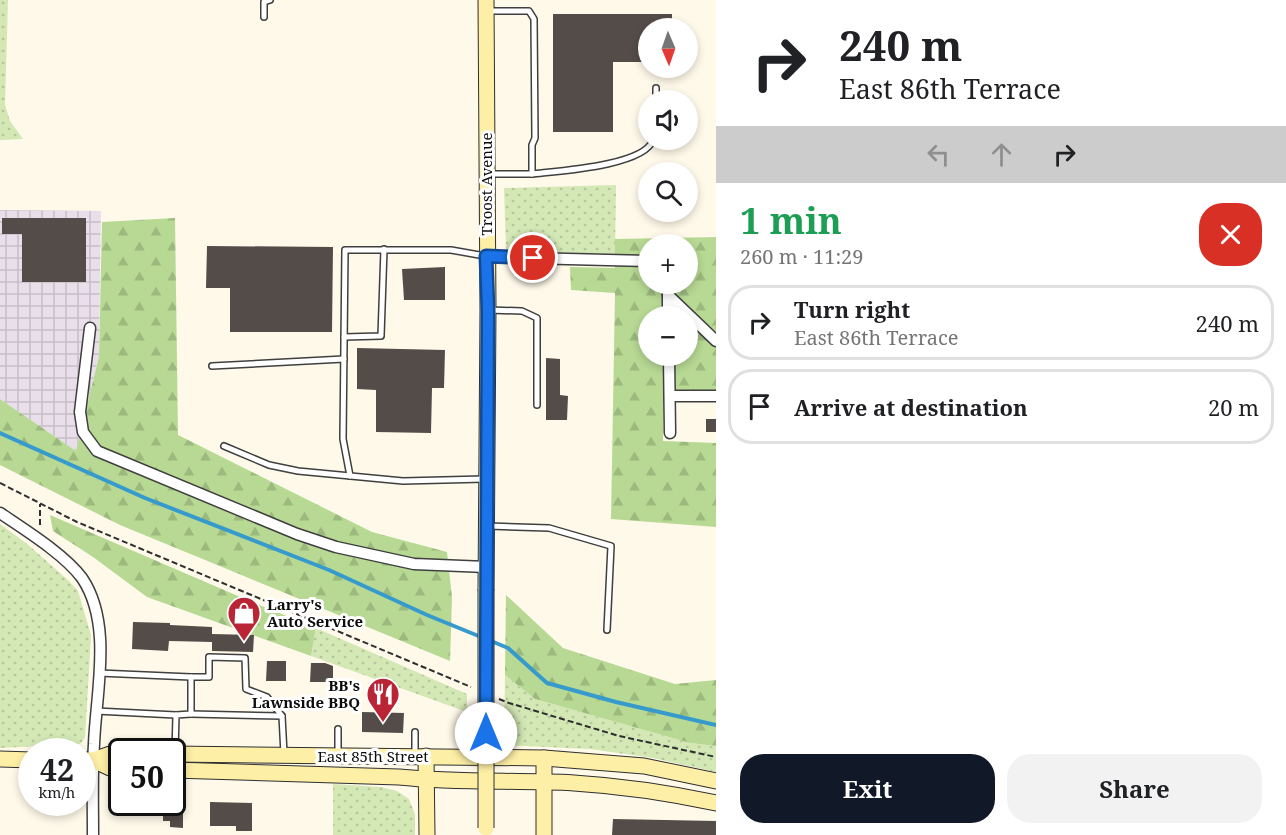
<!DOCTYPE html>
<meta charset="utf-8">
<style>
body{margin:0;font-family:"Noto Serif",serif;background:#f2f2f2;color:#202124;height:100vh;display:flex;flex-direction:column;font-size:22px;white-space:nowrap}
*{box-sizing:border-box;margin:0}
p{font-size:20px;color:#757577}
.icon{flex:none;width:33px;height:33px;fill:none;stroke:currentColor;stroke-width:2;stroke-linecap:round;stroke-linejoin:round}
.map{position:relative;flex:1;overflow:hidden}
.side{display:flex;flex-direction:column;background:#fff;width:570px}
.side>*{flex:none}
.top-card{background:#fff;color:#202124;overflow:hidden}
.needle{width:39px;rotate:178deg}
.controls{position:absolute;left:638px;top:18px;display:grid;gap:12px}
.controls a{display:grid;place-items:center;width:60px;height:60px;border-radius:50%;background:#fff;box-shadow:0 3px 9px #0003;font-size:30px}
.speed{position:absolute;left:18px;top:738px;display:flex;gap:12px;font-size:30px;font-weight:700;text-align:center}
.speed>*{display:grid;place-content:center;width:78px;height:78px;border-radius:50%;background:#fff;box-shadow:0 3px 9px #0003;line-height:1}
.speed small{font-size:15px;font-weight:400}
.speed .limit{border:3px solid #111;border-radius:9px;background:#fff;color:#111}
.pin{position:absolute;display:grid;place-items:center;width:51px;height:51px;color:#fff;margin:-26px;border:3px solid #fff;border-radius:50%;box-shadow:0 2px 6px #0007}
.me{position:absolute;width:66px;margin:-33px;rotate:0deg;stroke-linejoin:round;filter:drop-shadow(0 0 4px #0008)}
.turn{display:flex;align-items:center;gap:21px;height:126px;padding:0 24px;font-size:27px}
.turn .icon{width:78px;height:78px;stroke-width:2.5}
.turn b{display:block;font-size:42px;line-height:51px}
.lanes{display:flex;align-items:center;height:57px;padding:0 24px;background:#0003;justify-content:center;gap:30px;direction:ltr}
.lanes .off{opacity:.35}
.round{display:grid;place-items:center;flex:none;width:63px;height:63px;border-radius:24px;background:#f2f2f2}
.headline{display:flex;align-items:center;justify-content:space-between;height:102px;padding:0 24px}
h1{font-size:36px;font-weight:700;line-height:45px;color:#1e9e55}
.primary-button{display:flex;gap:12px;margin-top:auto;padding:12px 24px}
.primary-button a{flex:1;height:69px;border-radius:24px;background:#111827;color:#fff;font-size:24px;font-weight:700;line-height:69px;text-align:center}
.primary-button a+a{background:#f2f2f2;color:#202124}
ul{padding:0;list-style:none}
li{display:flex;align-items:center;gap:18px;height:75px;margin:0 12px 9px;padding:0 12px;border:3px solid #e0e0e0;border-radius:24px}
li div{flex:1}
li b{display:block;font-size:22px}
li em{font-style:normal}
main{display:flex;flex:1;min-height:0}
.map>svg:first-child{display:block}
</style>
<main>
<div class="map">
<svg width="716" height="835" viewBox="0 0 716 835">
<defs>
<pattern id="industrial-grid" width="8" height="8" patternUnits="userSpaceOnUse" patternTransform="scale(1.5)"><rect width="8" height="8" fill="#e9dfeb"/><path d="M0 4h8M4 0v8" fill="none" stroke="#c7bec8"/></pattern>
<pattern id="grass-dots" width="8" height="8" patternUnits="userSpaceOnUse" patternTransform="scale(1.5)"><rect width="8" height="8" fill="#d3e8b5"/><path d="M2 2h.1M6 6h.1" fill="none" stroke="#b4c69a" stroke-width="1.8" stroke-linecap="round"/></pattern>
<pattern id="forest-firs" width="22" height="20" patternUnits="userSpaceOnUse" patternTransform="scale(1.5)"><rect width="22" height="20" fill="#b7d994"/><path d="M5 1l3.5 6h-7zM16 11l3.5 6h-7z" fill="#9cb97e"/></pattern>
</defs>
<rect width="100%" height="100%" fill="#fff9ea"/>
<polygon fill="url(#industrial-grid)" points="0,210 101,211 99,356 76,451 0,399"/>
<g fill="url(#grass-dots)">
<polygon points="0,0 8,0 5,105 10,121 23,139 0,140"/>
<polygon points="616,185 615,254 506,251 504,188"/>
<polygon points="0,524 26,543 68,580 78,591 91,635 85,738 80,744 0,748"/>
<polygon points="316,628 467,694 467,712 311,656"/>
<polygon points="505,675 535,699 690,743 716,746 716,772 653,758 590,749 504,745"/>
<polygon points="333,784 381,787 397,791 409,799 415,814 415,835 333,835"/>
</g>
<g fill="url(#forest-firs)" fill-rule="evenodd">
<polygon points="175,218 178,435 372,532 447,552 452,597 450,661 120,525 0,465 0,399 76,451 99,356 102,222"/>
<path d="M716,237V390H664L663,441L716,443V527L611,519L615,293L571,290L570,267L615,268V239ZM648,244H687V284H648ZM648,316H687V356H648Z"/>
<polygon points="50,515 245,599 316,628 311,656 147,597 93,557 53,531"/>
<polygon points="506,595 563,648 675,684 716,680 716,746 690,743 535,699 505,675"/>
</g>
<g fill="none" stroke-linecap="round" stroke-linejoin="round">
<g stroke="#379acc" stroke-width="4">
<polyline points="0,433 145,498 329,570 427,615 481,637"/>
<polyline points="491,641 508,648 547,683 616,702 716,725"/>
</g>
</g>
<g fill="#544c48">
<polygon points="553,14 672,14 672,28 648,28 648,62 613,62 613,132 553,132"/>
<polygon points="2,218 86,218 86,282 22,282 22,234 2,234"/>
<polygon points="207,246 333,247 332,332 230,332 230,288 206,288"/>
<polygon points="445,267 445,300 404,300 402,269"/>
<polygon points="357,348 445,350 444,388 432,388 431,433 376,432 376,390 357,389"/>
<polygon points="546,358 560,359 560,395 568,396 567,420 546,420"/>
<rect x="706" y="419" width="10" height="13"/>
<polygon points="133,622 170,623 170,625 212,627 212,634 254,635 253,652 212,651 212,636 212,642 169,641 168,651 132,649"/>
<polygon points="267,661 286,661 286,681 266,681"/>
<polygon points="311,663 325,663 333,666 333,682 310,682"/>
<polygon points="362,712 404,713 403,733 362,732"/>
<polygon points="163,802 183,802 183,828 170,827 170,821 163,821"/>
<polygon points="210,802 252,803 252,831 236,831 236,826 210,826"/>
<polygon points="613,819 716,821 716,835 612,835"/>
</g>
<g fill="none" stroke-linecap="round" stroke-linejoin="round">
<defs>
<g id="lane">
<path d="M488,11H529L534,19L535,138L532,145V174C558,171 644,166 653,140"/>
<polyline points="264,17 264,2 270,0"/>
<polyline points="656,100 656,88"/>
<polyline points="488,174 532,174"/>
<polyline points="489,310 522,311 537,318 537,405"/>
<polyline points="344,337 381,336 384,249"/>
<polyline points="212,366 344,359"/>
<polyline points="224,446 269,465 298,471 403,481 484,479"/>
<polyline points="350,476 343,439 345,250 451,250 485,256"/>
<polyline points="488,526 549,528 611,546 607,630"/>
<polyline points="99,673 191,677"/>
<polyline points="96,711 176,715"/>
<polyline points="191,714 282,716"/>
<polyline points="175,753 176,715 191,714 191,677 209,677 209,657 245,658 246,689 267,697 282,716 284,754"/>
<polyline points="338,754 338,729"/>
<polyline points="415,755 415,732"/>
</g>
<g id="street">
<polyline points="486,257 648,261"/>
<polyline points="668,284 668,316"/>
<polyline points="668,295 716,341"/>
<polyline points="90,328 80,412 83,432 97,451 297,534 336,547 414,564 486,567"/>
<polyline points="669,356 670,433"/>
<polyline points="670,396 716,396"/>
<path d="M0,513C25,530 64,554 82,578C113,624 96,692 94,744C92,774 93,805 93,835"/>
</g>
<g id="secondary">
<polyline points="486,0 488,310 486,589"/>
<polyline points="172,754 544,758 644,766 716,781"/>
<polyline points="426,756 427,835"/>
<polyline points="0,759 32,760"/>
<polyline points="82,760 93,760 110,754 122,754"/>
<polyline points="93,760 110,768 122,768"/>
<path d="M172,770L399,777C457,783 516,780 574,783C622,786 669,793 716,803"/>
<polyline points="544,835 544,758"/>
</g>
</defs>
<use href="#lane" stroke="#3f3f3f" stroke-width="8"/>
<use href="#street" stroke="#3f3f3f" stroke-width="13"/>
<use href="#secondary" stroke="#2e2e2e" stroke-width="17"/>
<g stroke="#2e2e2e" stroke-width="2" stroke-dasharray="6 3" stroke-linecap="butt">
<polyline points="0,483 77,522 471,687"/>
<polyline points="40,525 40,504"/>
<polyline points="499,699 509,703 619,736 716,757"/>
</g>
<use href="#lane" stroke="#fff" stroke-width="5"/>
<use href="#street" stroke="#fff" stroke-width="10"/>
<use href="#secondary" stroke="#feefa6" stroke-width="15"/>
<defs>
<polyline id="secondary-bridge" points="486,828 486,589"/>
</defs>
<use href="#secondary-bridge" stroke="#2e2e2e" stroke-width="17" stroke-linecap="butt"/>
<use href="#secondary-bridge" stroke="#feefa6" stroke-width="15"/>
</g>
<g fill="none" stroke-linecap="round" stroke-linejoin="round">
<defs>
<polyline id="route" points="486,733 488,310 486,256 533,258"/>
</defs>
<use href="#route" stroke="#114b97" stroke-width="15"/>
<use href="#route" stroke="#1a73e8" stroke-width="10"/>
</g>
<defs>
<symbol id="shop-pin" viewBox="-11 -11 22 30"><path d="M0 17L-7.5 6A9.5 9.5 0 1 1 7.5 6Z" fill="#ba2536" stroke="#fff"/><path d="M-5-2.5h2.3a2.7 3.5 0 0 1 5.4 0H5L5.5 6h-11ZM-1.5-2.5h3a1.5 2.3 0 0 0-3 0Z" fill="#fff"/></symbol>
<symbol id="restaurant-pin" viewBox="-11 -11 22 30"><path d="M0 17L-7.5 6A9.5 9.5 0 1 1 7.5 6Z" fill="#ba2536" stroke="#fff"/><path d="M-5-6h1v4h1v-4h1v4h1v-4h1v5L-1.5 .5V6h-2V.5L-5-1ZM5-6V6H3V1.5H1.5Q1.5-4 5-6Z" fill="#fff"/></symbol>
</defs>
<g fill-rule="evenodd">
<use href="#shop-pin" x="225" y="594" width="38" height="52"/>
<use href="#restaurant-pin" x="364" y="675" width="38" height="52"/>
</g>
<g text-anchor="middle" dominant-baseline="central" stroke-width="6" stroke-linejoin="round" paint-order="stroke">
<g font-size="15" fill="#0c0c0c" stroke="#fff">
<text transform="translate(486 184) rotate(-90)">Troost Avenue</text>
<text x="373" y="756">East 85th Street</text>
</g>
<g font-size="15" font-weight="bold" fill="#0c0c0c" stroke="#fff" text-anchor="start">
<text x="267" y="604">Larry's<tspan x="267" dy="17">Auto Service</tspan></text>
<text x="360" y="685" text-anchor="end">BB's<tspan x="360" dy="17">Lawnside BBQ</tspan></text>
</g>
</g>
</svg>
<div class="controls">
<a><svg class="needle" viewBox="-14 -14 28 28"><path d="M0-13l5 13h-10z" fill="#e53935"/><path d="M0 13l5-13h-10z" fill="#757577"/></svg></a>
<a><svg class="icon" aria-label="sound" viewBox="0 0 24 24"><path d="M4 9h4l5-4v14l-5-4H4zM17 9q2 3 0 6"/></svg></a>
<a><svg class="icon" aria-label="search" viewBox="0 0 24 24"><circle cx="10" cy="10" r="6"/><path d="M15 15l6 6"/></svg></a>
<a>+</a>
<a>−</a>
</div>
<div class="speed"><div>42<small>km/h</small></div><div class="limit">50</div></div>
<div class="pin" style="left:533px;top:258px;background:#d93025"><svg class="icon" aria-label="arrive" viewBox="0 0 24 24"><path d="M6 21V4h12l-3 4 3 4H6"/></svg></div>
<svg class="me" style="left:486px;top:733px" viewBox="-20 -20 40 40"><circle r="19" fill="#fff"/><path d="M0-13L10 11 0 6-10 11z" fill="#1a73e8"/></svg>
</div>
<section class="side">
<div class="top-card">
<div class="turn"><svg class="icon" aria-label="right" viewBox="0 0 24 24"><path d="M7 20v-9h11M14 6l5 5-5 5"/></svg><div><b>240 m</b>East 86th Terrace</div></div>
<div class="lanes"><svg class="icon off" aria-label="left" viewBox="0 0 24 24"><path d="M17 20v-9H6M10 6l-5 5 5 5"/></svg><svg class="icon off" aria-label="ahead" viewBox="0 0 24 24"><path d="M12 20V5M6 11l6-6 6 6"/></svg><svg class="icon" aria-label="right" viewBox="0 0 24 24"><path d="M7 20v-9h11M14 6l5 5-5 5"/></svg></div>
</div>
<div class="headline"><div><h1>1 min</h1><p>260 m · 11:29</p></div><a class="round" style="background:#d93025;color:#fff"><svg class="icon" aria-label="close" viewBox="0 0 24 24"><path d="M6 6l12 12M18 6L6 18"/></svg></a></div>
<ul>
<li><svg class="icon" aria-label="right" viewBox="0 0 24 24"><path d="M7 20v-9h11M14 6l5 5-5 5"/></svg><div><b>Turn right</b><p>East 86th Terrace</p></div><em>240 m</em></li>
<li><svg class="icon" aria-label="arrive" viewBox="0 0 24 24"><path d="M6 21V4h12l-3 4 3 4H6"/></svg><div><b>Arrive at destination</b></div><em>20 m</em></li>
</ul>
<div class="primary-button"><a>Exit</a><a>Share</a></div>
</section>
</main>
